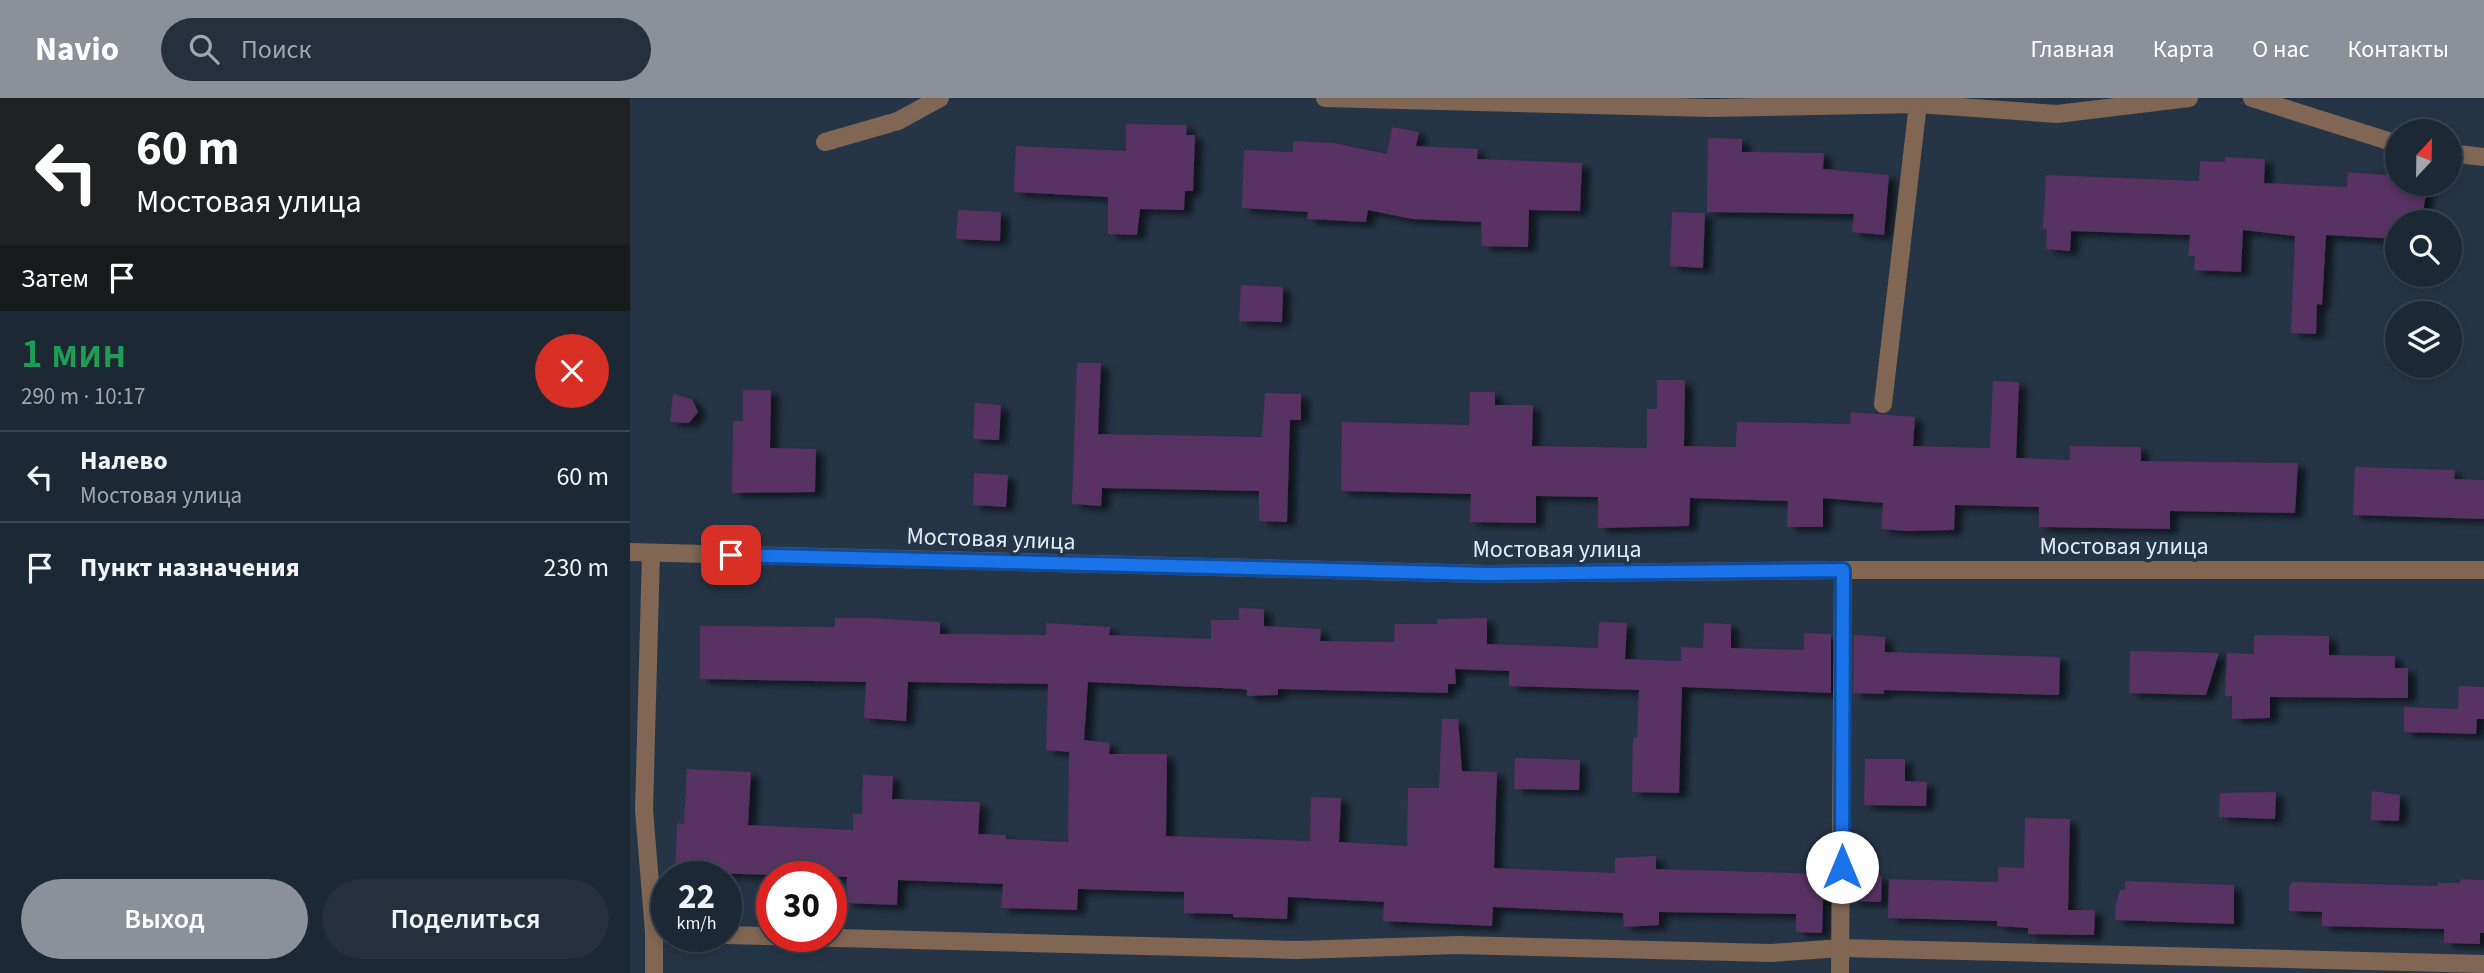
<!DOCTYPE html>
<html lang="ru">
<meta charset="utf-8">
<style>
body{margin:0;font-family:"Source Sans 3",sans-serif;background:#25303c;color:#f1f3f6;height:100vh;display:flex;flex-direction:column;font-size:26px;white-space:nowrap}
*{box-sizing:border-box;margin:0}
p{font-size:23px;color:#a0a6ac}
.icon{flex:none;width:38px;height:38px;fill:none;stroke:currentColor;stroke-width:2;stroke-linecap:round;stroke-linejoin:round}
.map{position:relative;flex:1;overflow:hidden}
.details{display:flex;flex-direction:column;background:#1c2834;width:630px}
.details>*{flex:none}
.guide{background:#202124;color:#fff;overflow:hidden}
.needle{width:46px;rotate:22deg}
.controls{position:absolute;left:1755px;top:21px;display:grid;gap:14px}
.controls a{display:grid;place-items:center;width:77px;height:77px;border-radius:50%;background:#1c2834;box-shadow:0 4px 10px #0003,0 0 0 2px #3a444f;font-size:35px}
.speed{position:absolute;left:21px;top:763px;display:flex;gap:14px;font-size:35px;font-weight:700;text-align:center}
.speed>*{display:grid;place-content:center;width:91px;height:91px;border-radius:50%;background:#1c2834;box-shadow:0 4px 10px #0003,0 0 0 2px #3a444f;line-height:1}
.speed small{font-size:18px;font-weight:400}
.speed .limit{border:10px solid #d22;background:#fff;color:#111}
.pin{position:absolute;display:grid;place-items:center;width:60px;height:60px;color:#fff;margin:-30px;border-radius:14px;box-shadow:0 4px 10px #0006}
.me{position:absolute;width:77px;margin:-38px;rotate:0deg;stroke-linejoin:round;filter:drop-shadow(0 0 5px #0008)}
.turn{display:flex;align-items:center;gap:24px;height:147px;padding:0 21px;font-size:32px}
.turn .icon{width:91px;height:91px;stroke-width:2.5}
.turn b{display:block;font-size:49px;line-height:60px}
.then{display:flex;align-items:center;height:66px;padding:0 21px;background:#0003;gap:14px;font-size:26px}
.round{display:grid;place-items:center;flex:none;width:74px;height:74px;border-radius:37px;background:#25303c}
.head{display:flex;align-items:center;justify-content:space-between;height:119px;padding:0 21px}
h1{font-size:42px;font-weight:600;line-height:52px;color:#1e9e55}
.cta{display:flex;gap:14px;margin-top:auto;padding:14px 21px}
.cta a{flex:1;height:80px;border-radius:42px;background:#8c9099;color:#fff;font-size:28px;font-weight:600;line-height:80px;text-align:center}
.cta a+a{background:#25303c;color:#f1f3f6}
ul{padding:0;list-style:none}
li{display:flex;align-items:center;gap:21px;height:91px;padding:0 21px;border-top:2px solid #3a444f}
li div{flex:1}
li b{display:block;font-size:26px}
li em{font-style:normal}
header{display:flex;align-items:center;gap:42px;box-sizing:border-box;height:98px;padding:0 35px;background:#8c9099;color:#fff}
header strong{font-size:33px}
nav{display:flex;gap:38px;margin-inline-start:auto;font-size:24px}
.search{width:490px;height:63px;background:#25303c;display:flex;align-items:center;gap:18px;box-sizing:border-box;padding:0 24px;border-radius:38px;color:#a0a6ac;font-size:26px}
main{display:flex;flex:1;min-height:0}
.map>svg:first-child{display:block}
</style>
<header>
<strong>Navio</strong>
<div class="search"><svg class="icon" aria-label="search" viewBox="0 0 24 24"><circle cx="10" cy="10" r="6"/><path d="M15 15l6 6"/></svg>Поиск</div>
<nav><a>Главная</a><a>Карта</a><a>О нас</a><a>Контакты</a></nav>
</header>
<main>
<section class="details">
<div class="guide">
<div class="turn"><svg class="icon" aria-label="left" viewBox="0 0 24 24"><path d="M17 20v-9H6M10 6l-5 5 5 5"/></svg><div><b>60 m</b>Мостовая улица</div></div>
<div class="then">Затем<svg class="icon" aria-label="arrive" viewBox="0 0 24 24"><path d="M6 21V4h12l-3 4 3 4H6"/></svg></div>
</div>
<div class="head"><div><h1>1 мин</h1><p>290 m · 10:17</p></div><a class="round" style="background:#d93025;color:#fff"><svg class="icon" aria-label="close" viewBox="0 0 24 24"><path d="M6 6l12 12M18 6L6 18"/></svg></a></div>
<ul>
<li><svg class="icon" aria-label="left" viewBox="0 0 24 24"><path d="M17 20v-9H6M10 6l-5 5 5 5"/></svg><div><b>Налево</b><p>Мостовая улица</p></div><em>60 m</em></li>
<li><svg class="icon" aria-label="arrive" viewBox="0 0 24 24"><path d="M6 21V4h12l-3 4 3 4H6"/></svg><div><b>Пункт назначения</b></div><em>230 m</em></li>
</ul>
<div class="cta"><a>Выход</a><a>Поделиться</a></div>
</section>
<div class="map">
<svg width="1854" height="875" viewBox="0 0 1854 875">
<defs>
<filter id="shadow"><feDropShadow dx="8" dy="4.5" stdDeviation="3.5" flood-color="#0009"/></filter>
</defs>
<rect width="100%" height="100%" fill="#263546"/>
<g fill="#593063" filter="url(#shadow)">
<polygon points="496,26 557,27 556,37 565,37 563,93 555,93 554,112 510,111 507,137 478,136 478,99 384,94 386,48 496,53"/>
<polygon points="762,29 789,34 786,48 848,51 847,61 952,65 950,113 899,112 898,149 852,148 851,124 782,121 738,112 736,124 677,121 678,114 612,110 614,52 663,54 663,43 704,45 757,56"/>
<polygon points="1078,40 1112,41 1112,54 1194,55 1193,71 1259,77 1254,137 1222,134 1224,116 1077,114"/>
<polygon points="1595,59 1635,61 1634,85 1717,89 1718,74 1768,78 1768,86 1797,86 1792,124 1768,124 1768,141 1696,137 1692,207 1687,206 1686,236 1661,235 1665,138 1613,132 1611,174 1564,172 1565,158 1558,158 1560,137 1441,133 1440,153 1416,151 1417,131 1413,131 1416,77 1569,83 1570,63 1595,64"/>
<polygon points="328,112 371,114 370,143 326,141"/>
<polygon points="1042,114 1075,115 1073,170 1040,168"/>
<polygon points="611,187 653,189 652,224 609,223"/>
<polygon points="447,265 471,265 468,336 632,339 635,295 671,296 671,322 660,322 657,424 629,423 629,393 472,390 471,408 442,406"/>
<polygon points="1027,282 1055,282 1054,348 1106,349 1107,324 1220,326 1221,314 1285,319 1283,348 1360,350 1363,283 1389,284 1386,360 1440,362 1440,348 1511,349 1511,363 1668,365 1665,415 1540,413 1540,431 1409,429 1409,409 1325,407 1324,432 1276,433 1251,431 1253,405 1193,400 1193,429 1157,429 1158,403 1060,400 1059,428 968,430 968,399 906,398 906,425 840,424 841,396 711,393 712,324 839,327 840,294 865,294 865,307 903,307 902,348 1017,350 1017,311 1027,311"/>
<polygon points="113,292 141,292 140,350 186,351 185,394 102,395 103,323 113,323"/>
<polygon points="43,296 62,301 68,314 59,325 40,324"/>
<polygon points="345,305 371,307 369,342 343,341"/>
<polygon points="1725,369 1825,372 1824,381 1854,382 1854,421 1723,417"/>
<polygon points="344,375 378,377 376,409 343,407"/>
<polygon points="609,510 634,511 634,528 691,531 690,543 764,544 765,526 807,526 807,521 857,520 857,546 968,550 969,524 997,525 995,561 1051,563 1051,549 1073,550 1074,525 1101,526 1101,550 1174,552 1174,535 1201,536 1201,595 1052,589 1049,695 1002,694 1003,640 1007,640 1009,592 879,588 879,573 825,571 826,586 818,586 818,595 648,591 648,597 617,598 617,592 612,591 458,584 454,642 480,645 479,656 537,656 536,738 680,743 681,699 711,700 709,744 777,748 778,690 809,690 812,621 828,621 832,673 867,674 864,770 985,775 985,760 1026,758 1026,771 1199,776 1199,802 1193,802 1192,835 1166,834 1166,816 1029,814 1029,827 994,829 993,815 863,809 862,828 753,823 754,804 658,799 657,821 603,819 603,816 554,815 554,794 448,791 447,812 371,810 373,786 268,782 267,807 216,805 217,779 74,775 74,779 45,779 47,725 54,726 57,671 121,674 118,727 223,732 223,716 232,716 233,677 263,678 262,701 350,704 348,736 376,737 376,741 438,744 439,654 416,652 418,586 278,584 276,623 234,620 236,584 70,581 70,528 205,529 205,520 240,520 310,524 310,536 416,537 417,525 480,529 479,537 581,541 581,522 609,522"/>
<polygon points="1224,537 1255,539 1255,554 1430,559 1429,597 1254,592 1254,596 1223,595"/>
<polygon points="1624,537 1699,538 1699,557 1765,558 1765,570 1778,570 1778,600 1640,599 1640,620 1602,621 1602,598 1595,598 1597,555 1624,556"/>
<polygon points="1500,553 1551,554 1589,555 1576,597 1499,595"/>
<polygon points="1829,588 1854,589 1854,621 1847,621 1846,636 1774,634 1774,609 1828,611"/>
<polygon points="885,660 950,662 949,692 884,691"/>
<polygon points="1235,661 1275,661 1275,683 1297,684 1296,708 1234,707"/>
<polygon points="1742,693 1770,697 1769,723 1741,722"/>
<polygon points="1646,694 1645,721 1589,719 1590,695"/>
<polygon points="1395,720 1440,721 1438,812 1465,812 1464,837 1398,836 1398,830 1367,828 1367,823 1258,820 1259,781 1368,784 1368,769 1394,770"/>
<polygon points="1222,777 1252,778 1251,804 1222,803"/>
<polygon points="1831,781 1854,782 1854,835 1850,835 1850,846 1814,845 1814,831 1692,828 1692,814 1659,813 1659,788 1662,784 1808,788 1808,785 1830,785"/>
<polygon points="1495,783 1604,787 1604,826 1485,822 1486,806 1490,792 1495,792"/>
</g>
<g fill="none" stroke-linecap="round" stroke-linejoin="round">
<g stroke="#806653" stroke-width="18">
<polyline points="695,0 1081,10 1288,6 1427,16 1559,0"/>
<polyline points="1622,0 1768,46"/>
<polyline points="195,44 268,23 310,0"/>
<polyline points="1820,55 1854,59"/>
<polyline points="1253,306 1288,6 1296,0"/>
<polyline points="0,454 857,476 1213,472 1854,472"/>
<polyline points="21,455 14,712 24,834 24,875"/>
<polyline points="96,837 666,852 828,847 1141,855 1212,850 1854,866"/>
<polyline points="1210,875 1213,472"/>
</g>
</g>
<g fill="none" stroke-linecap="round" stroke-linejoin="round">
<defs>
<polyline id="route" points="101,457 857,476 1213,472 1212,769"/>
</defs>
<use href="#route" stroke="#114b97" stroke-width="18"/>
<use href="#route" stroke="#1a73e8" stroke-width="12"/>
</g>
<g text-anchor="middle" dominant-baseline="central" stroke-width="7" stroke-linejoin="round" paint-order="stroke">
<g font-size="24" fill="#e1ebf6" stroke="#263546">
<text transform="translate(361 441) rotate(2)">Мостовая улица</text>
<text x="1494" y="448">Мостовая улица</text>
<text x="927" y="451">Мостовая улица</text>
</g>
</g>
</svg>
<div class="controls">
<a><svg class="needle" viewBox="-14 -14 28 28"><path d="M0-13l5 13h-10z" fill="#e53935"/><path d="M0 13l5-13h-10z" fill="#a0a6ac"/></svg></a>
<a><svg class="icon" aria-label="search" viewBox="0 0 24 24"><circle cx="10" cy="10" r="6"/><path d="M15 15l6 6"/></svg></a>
<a><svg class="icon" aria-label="layers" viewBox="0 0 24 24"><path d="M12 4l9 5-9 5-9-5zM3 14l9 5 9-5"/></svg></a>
</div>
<div class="speed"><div>22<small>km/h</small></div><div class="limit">30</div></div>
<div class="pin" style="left:101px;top:457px;background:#d93025"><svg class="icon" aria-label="arrive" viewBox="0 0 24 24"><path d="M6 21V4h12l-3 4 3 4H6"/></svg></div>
<svg class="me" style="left:1212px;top:769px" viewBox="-20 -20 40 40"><circle r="19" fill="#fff"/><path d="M0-13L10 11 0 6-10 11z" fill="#1a73e8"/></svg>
</div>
</main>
